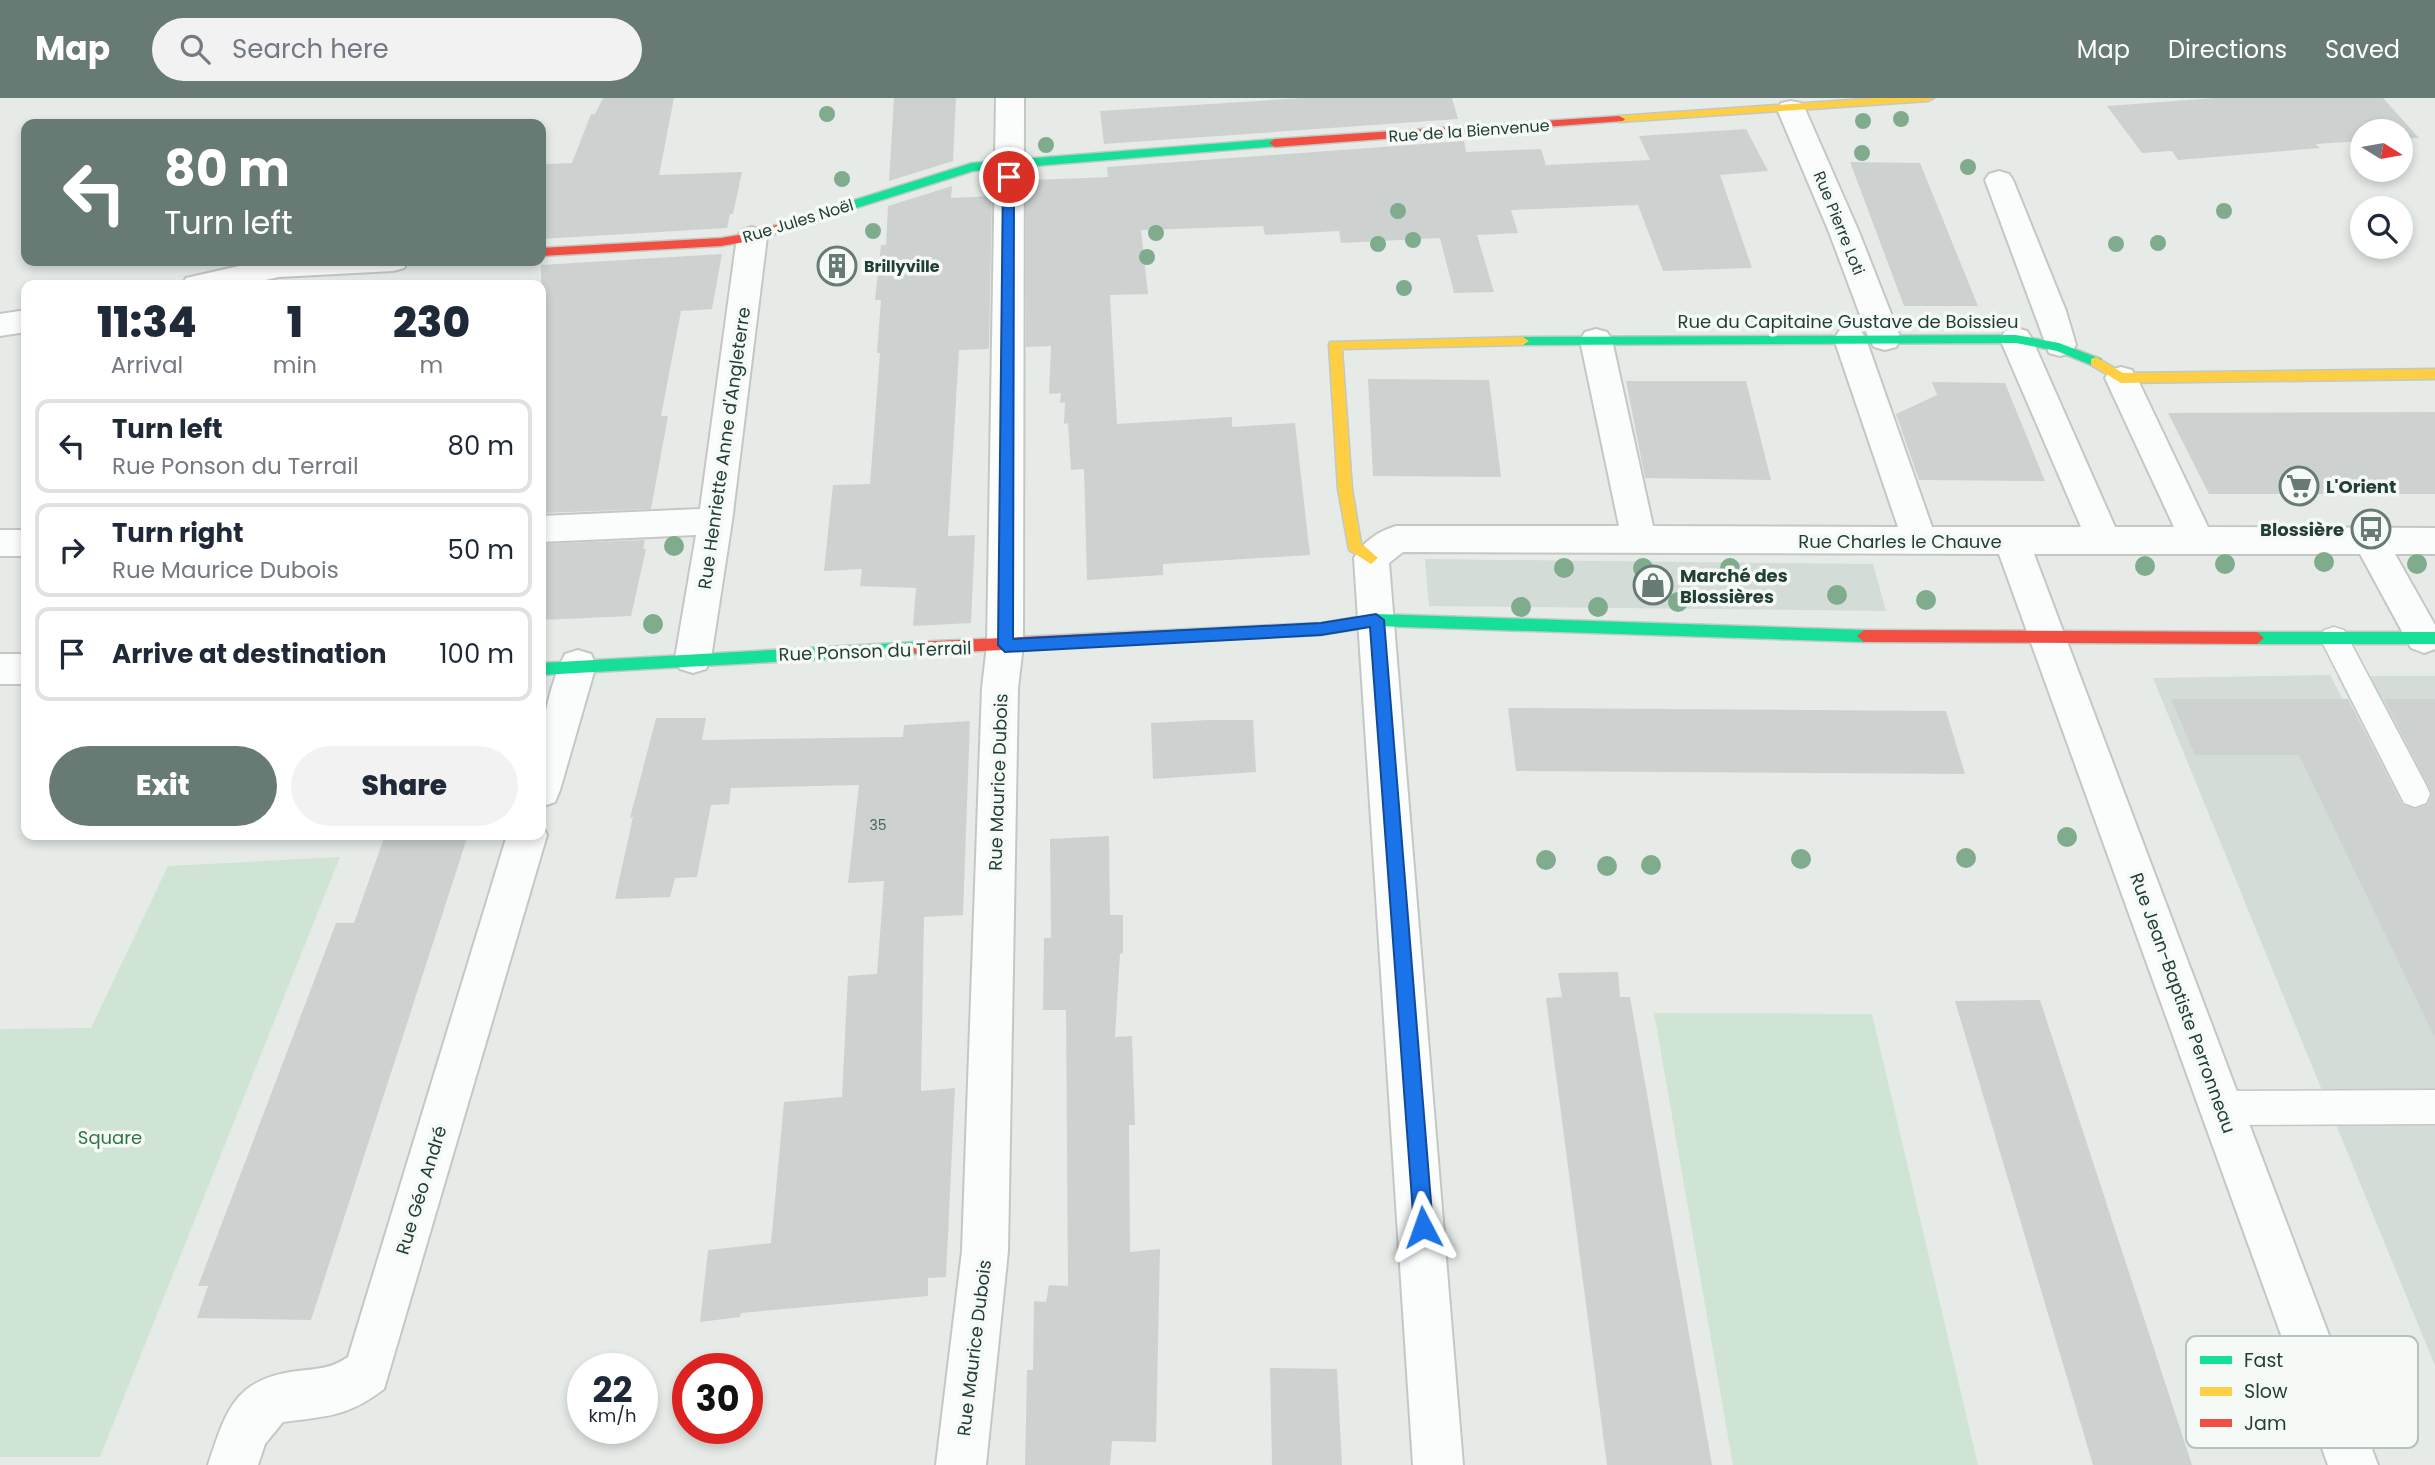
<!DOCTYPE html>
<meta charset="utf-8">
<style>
body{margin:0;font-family:Poppins,sans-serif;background:#f2f2f3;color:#1f2937;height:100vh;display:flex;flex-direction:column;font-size:26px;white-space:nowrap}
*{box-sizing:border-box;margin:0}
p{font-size:23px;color:#747a83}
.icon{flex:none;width:38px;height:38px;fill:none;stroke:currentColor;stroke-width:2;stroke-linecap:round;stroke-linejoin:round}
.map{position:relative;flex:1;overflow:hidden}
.sheet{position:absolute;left:21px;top:182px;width:525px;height:560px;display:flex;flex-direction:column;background:#fff;border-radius:14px;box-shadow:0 4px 10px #0003}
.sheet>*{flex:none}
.hud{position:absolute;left:21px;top:21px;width:525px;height:147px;border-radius:14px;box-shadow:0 4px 10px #0003;background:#677b74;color:#fff;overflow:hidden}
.needle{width:46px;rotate:101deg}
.buttons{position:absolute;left:2350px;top:21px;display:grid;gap:14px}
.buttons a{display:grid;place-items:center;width:63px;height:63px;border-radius:50%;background:#fff;box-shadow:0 4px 10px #0003;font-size:35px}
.speed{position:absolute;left:567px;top:1255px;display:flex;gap:14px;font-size:35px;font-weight:700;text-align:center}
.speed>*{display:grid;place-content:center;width:91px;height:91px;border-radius:50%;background:#fff;box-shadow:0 4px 10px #0003;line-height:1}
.speed small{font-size:18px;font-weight:400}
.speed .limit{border:10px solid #d22;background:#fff;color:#111}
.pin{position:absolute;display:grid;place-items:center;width:60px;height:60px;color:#fff;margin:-30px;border:4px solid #fff;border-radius:50%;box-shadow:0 2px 7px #0007}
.me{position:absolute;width:77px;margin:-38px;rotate:356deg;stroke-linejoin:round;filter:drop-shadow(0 0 5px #0008)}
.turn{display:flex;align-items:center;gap:24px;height:147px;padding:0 28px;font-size:32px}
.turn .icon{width:91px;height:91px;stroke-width:2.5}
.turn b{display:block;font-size:49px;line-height:60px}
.eta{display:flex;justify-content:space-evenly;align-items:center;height:119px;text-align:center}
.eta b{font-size:42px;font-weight:800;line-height:49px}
.action{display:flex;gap:14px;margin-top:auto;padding:14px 28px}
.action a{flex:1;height:80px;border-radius:42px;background:#677b74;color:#fff;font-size:28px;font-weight:800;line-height:80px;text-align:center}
.action a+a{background:#f2f2f3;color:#1f2937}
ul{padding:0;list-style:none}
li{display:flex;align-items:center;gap:21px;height:94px;margin:0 14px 10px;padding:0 14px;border:4px solid #e0e1e3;border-radius:14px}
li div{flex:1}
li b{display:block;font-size:26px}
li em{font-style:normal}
header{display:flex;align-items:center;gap:42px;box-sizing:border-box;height:98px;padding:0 35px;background:#677b74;color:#fff}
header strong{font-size:33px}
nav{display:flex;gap:38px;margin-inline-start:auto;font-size:24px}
.search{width:490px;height:63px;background:#f2f2f3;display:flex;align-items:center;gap:18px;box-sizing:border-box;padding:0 24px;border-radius:38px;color:#747a83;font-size:26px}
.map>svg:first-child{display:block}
</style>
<header>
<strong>Map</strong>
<div class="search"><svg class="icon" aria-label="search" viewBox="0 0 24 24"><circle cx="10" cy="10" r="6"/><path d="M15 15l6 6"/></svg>Search here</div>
<nav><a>Map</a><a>Directions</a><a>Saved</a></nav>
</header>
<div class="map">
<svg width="2435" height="1367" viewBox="0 0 2435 1367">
<rect width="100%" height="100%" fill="#e6ebe8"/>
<g fill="#d4dcd8">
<polygon points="1425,461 1873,466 1886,513 1429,508"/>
<polygon points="2330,577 2435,778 2435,1268 2153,580"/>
<polygon points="2337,578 2435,578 2435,772"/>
</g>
<g fill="#cfe4d4">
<polygon points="340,759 100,1359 0,1359 0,931 91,930 168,768"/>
<polygon points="1654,915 1872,916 1978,1367 1733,1367"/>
</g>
<g fill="#cdd2d0">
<polygon points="603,0 674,0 659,77 742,74 733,116 730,116 727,130 541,141 546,66 572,65 591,16 595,16"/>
<polygon points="894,0 956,0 953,63 889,83"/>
<polygon points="1302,0 1452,0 1458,21 1104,46 1100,13"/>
<polygon points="2215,0 2383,0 2419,40 2401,41 2401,33 2362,33 2362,43 2316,46 2320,50 2178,62 2172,53 2142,55 2107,8"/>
<polygon points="1746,31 1768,73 1720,77 1752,170 1663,173 1638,107 1511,112 1518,135 1477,137 1494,194 1454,195 1440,140 1341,145 1339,133 1265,137 1263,128 1141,132 1148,196 1110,197 1117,326 1232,319 1232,329 1295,325 1310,457 1163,466 1163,477 1087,482 1084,371 1071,372 1068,325 1064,326 1065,304 1060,305 1061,295 1049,296 1051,248 1026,249 1026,97 1034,96 1033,82 1108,79 1107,69 1464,43 1466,54 1541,51 1546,67 1650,62 1639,38"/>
<polygon points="1850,64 1920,65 1978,208 1904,208"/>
<polygon points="952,88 951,100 992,98 989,251 959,252 948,438 975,437 971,525 913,528 916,490 860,488 862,471 824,473 833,387 870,386 880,255 877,255 881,202 875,202 881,147 886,147 888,108"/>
<polygon points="722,156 712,211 681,213 661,318 668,318 651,411 541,415 541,167"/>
<polygon points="1368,281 1489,282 1501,379 1373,378"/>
<polygon points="1626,283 1746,283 1771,382 1645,380"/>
<polygon points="1932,284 2005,285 2045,383 1919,382 1896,316 1937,297"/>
<polygon points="2435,314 2435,396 2209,396 2168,315"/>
<polygon points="645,442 643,451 646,451 631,518 541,522 541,446"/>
<polygon points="2171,601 2348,601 2402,706 2416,711 2428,706 2432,695 2384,601 2435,601 2435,940 2299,657 2195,657"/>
<polygon points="1508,610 1946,613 1965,676 1516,673"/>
<polygon points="656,620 706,620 702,642 903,639 904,627 970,623 963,817 924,819 921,993 955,990 946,1179 928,1180 928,1198 741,1215 740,1219 700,1224 708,1152 771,1145 784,1004 842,999 848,878 877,876 884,783 848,785 859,687 731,690 729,706 711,707 697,779 675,780 670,799 615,801 633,719 630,720"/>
<polygon points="1208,622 1253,622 1256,674 1153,681 1151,625"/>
<polygon points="385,737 468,737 311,1222 197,1220 208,1188 198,1188 336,825 354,825"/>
<polygon points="1109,738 1110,817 1123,817 1123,855 1120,856 1115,939 1132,938 1135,1027 1129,1027 1130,1154 1160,1151 1156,1344 1112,1343 1110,1367 1025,1367 1027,1272 1033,1272 1034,1203 1046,1204 1049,1187 1068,1188 1066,912 1043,912 1044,840 1051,840 1050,741"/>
<polygon points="1618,874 1620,899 1630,899 1712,1367 1607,1367 1546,900 1562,899 1558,875"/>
<polygon points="2040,902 2192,1367 2093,1367 1955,903"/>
<polygon points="1270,1270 1337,1271 1342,1367 1272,1367"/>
</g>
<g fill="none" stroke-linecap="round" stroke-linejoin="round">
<defs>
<g id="lane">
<polygon points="2334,529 2344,532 2426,687 2430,696 2426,705 2415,709 2404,705 2320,540 2324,532"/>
<polygon points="2435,992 2435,1026 2222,1027 2210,1022 2205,1010 2210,998 2222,993"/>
</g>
<g id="street">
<polygon points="996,0 1024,0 1023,547 1018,590 1008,1153 986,1367 936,1367 962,1153 982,590 987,547"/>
<polygon points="1791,3 1801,5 1805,11 1859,134 1901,241 1896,249 1885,252 1874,249 1869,241 1829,134 1777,11 1781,5"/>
<polygon points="1999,73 2009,76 2013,82 2066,213 2076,247 2071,255 2060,258 2049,255 1985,82 1989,76"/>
<polygon points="752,129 762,132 767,139 732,423 711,560 706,571 693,575 680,571 675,560 696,437 541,444 541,418 700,411 737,139 742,132"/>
<polygon points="261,163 408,163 404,170 393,173 279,179 242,187 182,187 186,180"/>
<polygon points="26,212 26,234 0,238 0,216"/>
<path d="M1850,230L1861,233L1866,241L1932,429H2081L2000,241L2005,233L2016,230L2027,233L2032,241L2115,429H2174L2105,280L2110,272L2121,269L2132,272L2137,280L2208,429L2435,430V456H2395L2435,527V551L2424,555L2411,550L2360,456H2034L2378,1367H2328L1999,456L1403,454L1389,465L1463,1367H1413L1354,460C1362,444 1379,433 1396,428H1619L1580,242L1585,234L1596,231L1607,234L1612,242L1653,428L1898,429L1834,241L1839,233Z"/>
<rect x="0" y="432" width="26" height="26"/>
<path d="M578,552L591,556L596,567L560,692L555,704L541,709C539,656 541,604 565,556Z"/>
<rect x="0" y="556" width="26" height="30"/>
<path d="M541,725L547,737L384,1291C347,1319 328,1318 283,1324L265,1346L258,1367H208C226,1313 234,1281 297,1273C316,1271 331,1271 348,1259L507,737H541Z"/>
</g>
<g id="fast">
<polygon points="1275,41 1279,42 1279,48 973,73 834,117 826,117 824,114 826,111 972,65"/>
<polygon points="2016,237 2059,245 2101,261 2102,264 2096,269 2057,253 2016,245 1523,247 1517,243 1523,239"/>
<polygon points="1376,516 1864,532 1871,538 1864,544 1376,528 1321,537 1170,544 1163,538 1170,532 1321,525"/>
<polygon points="2257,534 2435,534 2435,546 2257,546 2250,540"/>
<polygon points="916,544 923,550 916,556 541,577 541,565"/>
</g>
<g id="slow">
<polygon points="1878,0 1934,0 1928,3 1619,24 1613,21 1619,18"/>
<polygon points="1523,239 1529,243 1523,247 1342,251 1352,391 1361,445 1378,460 1371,466 1349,452 1338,391 1329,247 1330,244"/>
<polygon points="2096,259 2123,275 2435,271 2435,281 2121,285 2091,267 2091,261"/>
</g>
<g id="jam">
<polygon points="1619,18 1625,21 1623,23 1275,49 1269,45 1275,41"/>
<polygon points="830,110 836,114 834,117 756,142 721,148 541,158 541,150 721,140 751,135"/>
<polygon points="1170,532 1177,538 1170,544 916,556 909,550 916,544"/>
<polygon points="1864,532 2257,534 2264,540 2257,546 1864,544 1857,538"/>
</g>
</defs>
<use href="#lane" stroke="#c3c8c5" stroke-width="3"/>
<use href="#street" stroke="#c3c8c5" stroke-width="4"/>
<use href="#fast" stroke="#c1c9c5" stroke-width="3"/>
<use href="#slow" stroke="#c1c9c5" stroke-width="3"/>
<use href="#jam" stroke="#c1c9c5" stroke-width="3"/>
<use href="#lane" fill="#fbfcfc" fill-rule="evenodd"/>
<use href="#street" fill="#fbfcfc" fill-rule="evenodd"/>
<use href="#fast" fill="#16e098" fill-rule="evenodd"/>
<use href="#slow" fill="#ffcf43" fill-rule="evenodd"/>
<use href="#jam" fill="#f24e42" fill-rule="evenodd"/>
</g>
<g fill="#80ab8d">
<circle cx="827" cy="16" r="8"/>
<circle cx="1901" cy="21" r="8"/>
<circle cx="1863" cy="23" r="8"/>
<circle cx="1046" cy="47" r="8"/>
<circle cx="1862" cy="55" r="8"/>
<circle cx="1968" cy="69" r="8"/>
<circle cx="842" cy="81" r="8"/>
<circle cx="1398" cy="113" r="8"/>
<circle cx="2224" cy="113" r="8"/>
<circle cx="873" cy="133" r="8"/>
<circle cx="1156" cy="135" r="8"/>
<circle cx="1413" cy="142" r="8"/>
<circle cx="2158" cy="145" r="8"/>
<circle cx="1378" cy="146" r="8"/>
<circle cx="2116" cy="146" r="8"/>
<circle cx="1147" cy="159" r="8"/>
<circle cx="1404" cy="190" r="8"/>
<circle cx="674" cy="448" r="10"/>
<circle cx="2324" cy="464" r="10"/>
<circle cx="2225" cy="466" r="10"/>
<circle cx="2417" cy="466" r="10"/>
<circle cx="2145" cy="468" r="10"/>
<circle cx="1564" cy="470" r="10"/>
<circle cx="1643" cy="470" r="10"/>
<circle cx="1730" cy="470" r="10"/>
<circle cx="1837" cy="497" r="10"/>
<circle cx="1926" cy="502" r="10"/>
<circle cx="1678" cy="504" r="10"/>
<circle cx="1521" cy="509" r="10"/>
<circle cx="1598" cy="509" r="10"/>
<circle cx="653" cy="526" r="10"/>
<circle cx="2067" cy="739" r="10"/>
<circle cx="1966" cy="760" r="10"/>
<circle cx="1801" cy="761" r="10"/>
<circle cx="1546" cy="762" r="10"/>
<circle cx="1651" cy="767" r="10"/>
<circle cx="1607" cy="768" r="10"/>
</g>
<polygon fill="#1a73e8" stroke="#114b97" stroke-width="2" points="1009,75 1014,79 1013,541 1321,525 1376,516 1384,522 1433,1129 1430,1136 1423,1139 1416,1136 1414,1129 1370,529 1321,537 1005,554 998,547 1003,79"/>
<defs>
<symbol id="building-ring" viewBox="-11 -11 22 22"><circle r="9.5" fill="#f5faf7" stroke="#677b74" stroke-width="1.5"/><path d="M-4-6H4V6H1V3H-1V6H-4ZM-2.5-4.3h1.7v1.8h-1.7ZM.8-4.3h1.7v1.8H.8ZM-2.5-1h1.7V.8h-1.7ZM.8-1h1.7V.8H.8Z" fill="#677b74"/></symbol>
<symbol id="supermarket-ring" viewBox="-11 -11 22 22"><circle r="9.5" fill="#f5faf7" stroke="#677b74" stroke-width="1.5"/><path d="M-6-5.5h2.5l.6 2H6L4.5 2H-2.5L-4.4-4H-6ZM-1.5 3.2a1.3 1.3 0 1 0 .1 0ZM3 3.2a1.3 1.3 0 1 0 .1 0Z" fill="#677b74"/></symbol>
<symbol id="bus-ring" viewBox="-11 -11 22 22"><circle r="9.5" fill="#f5faf7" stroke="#677b74" stroke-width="1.5"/><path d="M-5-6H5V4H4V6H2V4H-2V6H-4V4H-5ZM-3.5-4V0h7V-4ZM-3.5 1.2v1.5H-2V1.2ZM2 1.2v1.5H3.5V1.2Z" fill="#677b74"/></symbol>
<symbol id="shop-ring" viewBox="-11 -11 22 22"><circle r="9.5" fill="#f5faf7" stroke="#677b74" stroke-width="1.5"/><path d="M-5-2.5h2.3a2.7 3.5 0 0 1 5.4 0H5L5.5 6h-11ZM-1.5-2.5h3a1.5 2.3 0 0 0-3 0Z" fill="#677b74"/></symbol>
</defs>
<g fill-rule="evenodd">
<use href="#building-ring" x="815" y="146" width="44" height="44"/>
<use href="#supermarket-ring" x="2277" y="366" width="44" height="44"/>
<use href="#bus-ring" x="2349" y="409" width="44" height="44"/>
<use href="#shop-ring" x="1631" y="465" width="44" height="44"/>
</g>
<g text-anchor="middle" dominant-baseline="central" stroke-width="7" stroke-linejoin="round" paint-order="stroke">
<g font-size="14" fill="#4e645c">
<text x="878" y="727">35</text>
</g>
<g font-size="16" fill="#233f35" stroke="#f5faf7">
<text transform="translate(1469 33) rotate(-4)">Rue de la Bienvenue</text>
<text transform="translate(798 123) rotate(-17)">Rue Jules Noël</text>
<text transform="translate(1839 125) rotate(68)">Rue Pierre Loti</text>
</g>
<g font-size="16" font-weight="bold" fill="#233f35" stroke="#f5faf7" text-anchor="start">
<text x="864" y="168">Brillyville</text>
</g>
<g font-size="18" fill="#233f35" stroke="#f5faf7">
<text x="1848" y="223">Rue du Capitaine Gustave de Boissieu</text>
<text transform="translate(724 350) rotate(-82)">Rue Henriette Anne d'Angleterre</text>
<text x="1900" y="443">Rue Charles le Chauve</text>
<text transform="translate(875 553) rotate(-2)">Rue Ponson du Terrail</text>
<text transform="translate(998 684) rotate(-88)">Rue Maurice Dubois</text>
<text transform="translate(2183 905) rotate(70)">Rue Jean-Baptiste Perronneau</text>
<text transform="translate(421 1092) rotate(-73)">Rue Géo André</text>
<text transform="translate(974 1250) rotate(-83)">Rue Maurice Dubois</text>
</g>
<g font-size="18" font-weight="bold" fill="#233f35" stroke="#f5faf7" text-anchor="start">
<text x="2326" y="388">L'Orient</text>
<text x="2344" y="431" text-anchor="end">Blossière</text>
<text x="1680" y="477">Marché des<tspan x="1680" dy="21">Blossières</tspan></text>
</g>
<g font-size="18" fill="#2d7643" stroke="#f5faf7">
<text x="110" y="1039">Square</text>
</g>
</g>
<rect x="2186" y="1238" width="232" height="112" rx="10" fill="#f5faf7" stroke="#b6c2bd" stroke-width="2"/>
<rect x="2200" y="1258" width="32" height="8" fill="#16e098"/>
<rect x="2200" y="1289" width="32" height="9" fill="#ffcf43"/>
<rect x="2200" y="1321" width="32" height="8" fill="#f24e42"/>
<g font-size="19" fill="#233f35">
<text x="2244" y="1269">Fast</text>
<text x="2244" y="1300">Slow</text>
<text x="2244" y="1332">Jam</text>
</g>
</svg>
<div class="buttons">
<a><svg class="needle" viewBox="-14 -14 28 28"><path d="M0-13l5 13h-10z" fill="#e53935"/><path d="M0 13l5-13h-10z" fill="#747a83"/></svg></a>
<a><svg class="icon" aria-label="search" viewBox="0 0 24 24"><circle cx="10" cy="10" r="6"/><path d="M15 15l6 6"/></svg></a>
</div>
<div class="speed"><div>22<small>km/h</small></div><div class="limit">30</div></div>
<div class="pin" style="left:1009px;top:79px;background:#d93025"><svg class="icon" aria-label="arrive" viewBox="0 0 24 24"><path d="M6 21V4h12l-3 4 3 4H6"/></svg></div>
<svg class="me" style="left:1423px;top:1129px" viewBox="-20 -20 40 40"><path d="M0-17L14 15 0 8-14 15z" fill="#1a73e8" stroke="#fff" stroke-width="4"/></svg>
<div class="hud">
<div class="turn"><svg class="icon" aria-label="left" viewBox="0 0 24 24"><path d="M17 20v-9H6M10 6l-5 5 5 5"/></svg><div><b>80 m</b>Turn left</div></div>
</div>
<section class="sheet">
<div class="eta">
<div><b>11:34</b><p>Arrival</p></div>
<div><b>1</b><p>min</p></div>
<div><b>230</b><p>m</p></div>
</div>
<ul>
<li><svg class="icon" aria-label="left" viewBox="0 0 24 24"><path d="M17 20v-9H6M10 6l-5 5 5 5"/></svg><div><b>Turn left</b><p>Rue Ponson du Terrail</p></div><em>80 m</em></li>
<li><svg class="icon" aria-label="right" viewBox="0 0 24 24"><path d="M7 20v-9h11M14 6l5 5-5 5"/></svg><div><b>Turn right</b><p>Rue Maurice Dubois</p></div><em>50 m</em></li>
<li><svg class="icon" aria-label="arrive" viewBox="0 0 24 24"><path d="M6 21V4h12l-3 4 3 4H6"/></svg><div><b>Arrive at destination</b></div><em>100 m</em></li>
</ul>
<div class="action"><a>Exit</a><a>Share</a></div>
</section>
</div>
